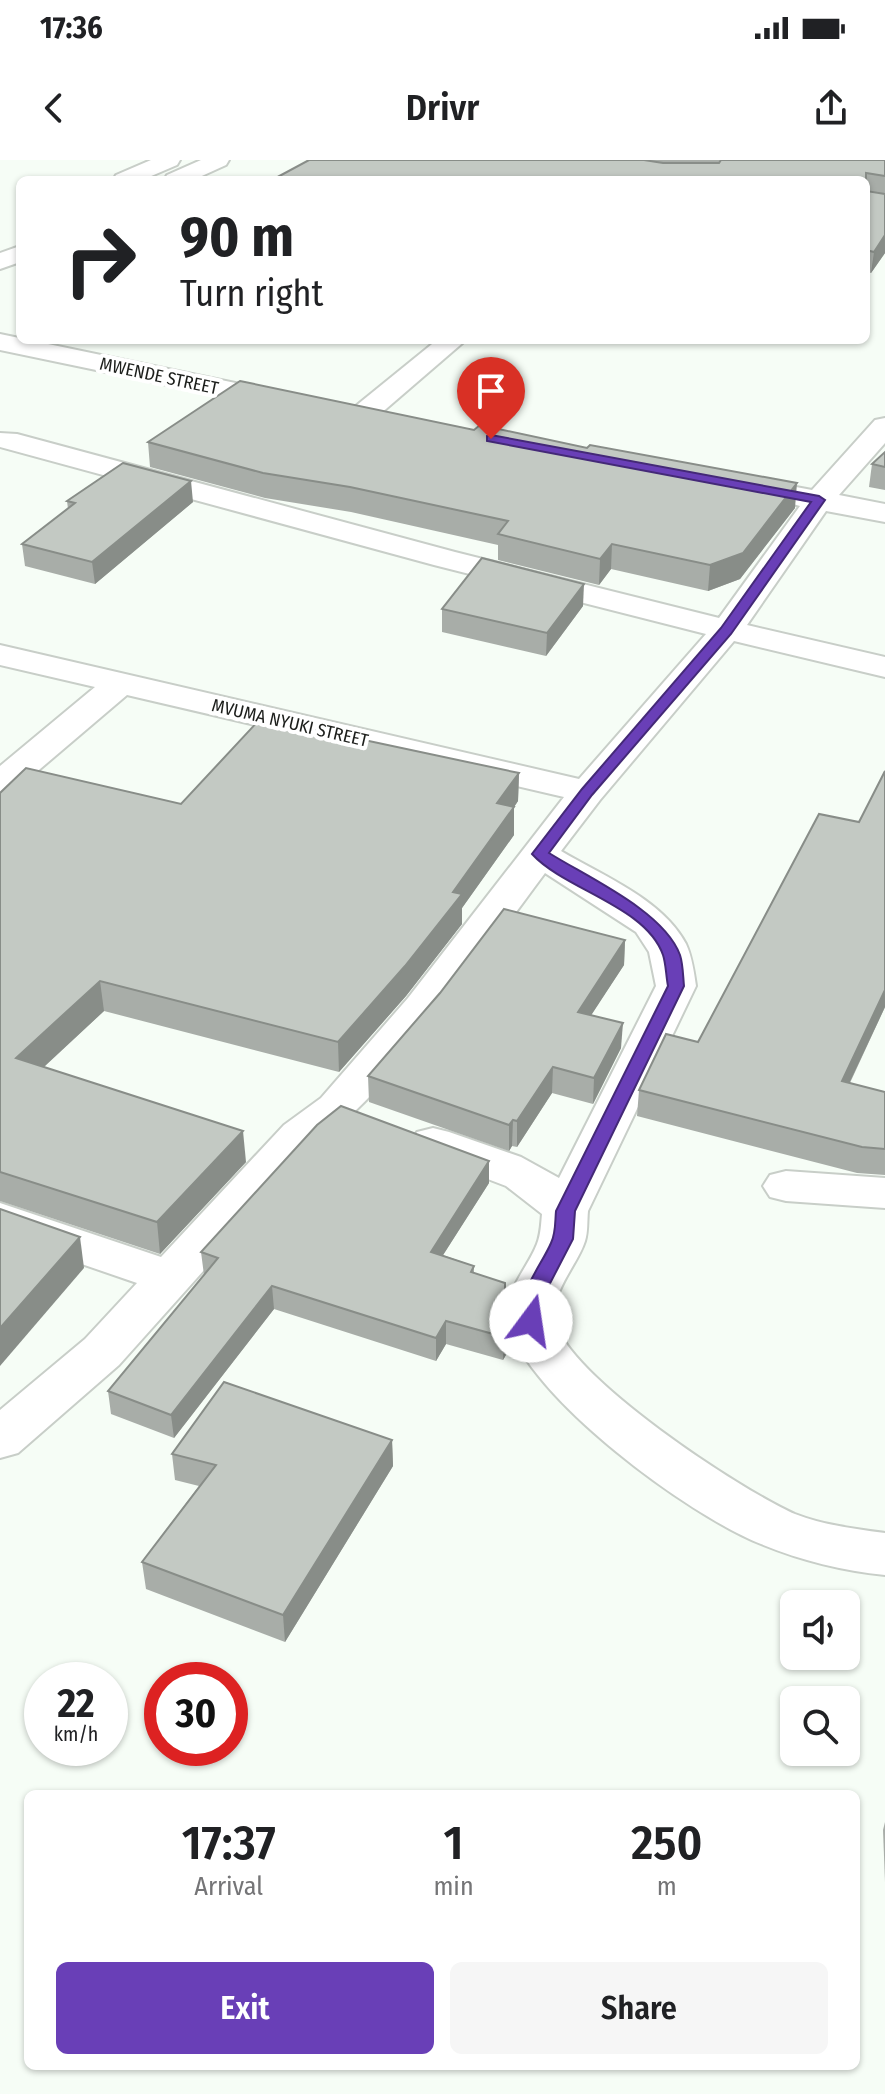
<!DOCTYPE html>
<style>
body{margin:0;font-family:"Fira Sans Condensed",sans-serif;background:#f6f6f6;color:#202124;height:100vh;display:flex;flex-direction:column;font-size:30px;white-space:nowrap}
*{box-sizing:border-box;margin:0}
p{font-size:26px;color:#757577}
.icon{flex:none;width:44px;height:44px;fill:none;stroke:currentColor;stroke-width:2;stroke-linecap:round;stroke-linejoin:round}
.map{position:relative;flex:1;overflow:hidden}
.drawer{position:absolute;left:24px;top:1630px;width:836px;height:280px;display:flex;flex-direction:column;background:#fff;border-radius:12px;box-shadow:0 2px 6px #0004}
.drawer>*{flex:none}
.banner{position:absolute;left:16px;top:16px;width:854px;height:168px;border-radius:12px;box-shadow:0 2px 6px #0004;background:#fff;color:#202124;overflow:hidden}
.controls{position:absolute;left:780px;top:1430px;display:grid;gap:16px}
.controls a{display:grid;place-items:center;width:80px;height:80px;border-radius:12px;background:#fff;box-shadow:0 2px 6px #0004;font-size:40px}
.speed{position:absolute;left:24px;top:1502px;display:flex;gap:16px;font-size:40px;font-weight:700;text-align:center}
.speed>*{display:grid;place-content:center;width:104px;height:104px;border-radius:50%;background:#fff;box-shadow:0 2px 6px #0004;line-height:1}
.speed small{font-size:20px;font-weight:400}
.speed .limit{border:12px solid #d22;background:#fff;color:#111}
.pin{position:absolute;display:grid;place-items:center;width:68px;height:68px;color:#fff;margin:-82px -34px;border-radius:50% 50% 50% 0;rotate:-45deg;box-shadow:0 0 8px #0007}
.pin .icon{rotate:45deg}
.me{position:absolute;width:88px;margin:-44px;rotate:14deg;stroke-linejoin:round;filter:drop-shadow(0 0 6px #0008)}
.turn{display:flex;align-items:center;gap:28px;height:168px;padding:0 32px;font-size:36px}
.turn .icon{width:104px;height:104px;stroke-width:2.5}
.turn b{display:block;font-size:56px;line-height:68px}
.eta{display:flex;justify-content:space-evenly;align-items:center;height:136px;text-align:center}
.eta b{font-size:48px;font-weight:600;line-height:56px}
.button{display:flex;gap:16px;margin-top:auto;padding:16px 32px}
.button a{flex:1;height:92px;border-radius:12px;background:#693fb7;color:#fff;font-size:32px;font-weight:600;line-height:92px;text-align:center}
.button a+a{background:#f6f6f6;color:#202124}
.status{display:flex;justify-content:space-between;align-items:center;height:56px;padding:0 40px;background:#fff;direction:ltr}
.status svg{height:22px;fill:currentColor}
header{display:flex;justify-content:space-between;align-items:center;height:104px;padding:0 32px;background:#fff;font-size:36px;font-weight:600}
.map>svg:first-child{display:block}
</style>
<div class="status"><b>17:36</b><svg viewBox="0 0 49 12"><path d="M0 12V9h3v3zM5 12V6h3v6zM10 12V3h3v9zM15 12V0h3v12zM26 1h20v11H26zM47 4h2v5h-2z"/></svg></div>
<header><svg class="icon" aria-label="back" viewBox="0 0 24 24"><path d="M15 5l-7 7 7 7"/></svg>Drivr<svg class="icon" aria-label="share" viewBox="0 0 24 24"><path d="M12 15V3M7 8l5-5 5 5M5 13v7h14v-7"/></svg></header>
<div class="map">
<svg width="885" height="1934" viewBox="0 0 885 1934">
<rect width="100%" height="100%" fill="#f6fdf6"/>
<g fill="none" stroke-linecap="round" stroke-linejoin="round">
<defs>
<g id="minor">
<polygon points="0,174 283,233 293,235 297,241 293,247 283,249 0,190"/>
<polygon points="437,180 466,180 372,261 362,263 352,261 348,255 352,249"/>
<path d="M885,258V283L839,335L885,344V362L826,351L747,465L885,497V517L734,481L600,640L561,691C603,716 662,739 686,784C692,797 694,812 696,826L588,1051C587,1061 588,1072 585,1081C577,1106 550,1132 555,1161C567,1216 742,1331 795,1354C823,1365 855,1369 885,1373V1415C843,1411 800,1400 761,1384C690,1356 527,1237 508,1162C501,1135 528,1108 537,1084C541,1074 541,1064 542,1054L506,1026L417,992L411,982L417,972L433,968L449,972L521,997L559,1018L656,826L649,792L636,772L545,713C478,802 403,918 316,985L119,1205L18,1293L0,1298V1250L85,1179L137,1123L0,1076V1043L161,1097L284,965L321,938L408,838L564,637L127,535L13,632L0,635V606L95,527L0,505V485L579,619L706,474L434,405L0,287V273L17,274L455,392L719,458L800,346L786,342L781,336L786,330L796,327L812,330L875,260Z"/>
<polygon points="786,1011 885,1018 885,1048 786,1041 770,1037 763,1026 770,1015"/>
</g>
<g id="major">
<polygon points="151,0 180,0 177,5 142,20 113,20 116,15"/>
<polygon points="201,0 229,0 226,5 193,20 164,20 167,15"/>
<polygon points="20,86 20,102 0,109 0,93"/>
</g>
</defs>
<use href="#minor" stroke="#c8cec8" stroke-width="4"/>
<use href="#major" stroke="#c8cec8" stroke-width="4"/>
<use href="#minor" fill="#fff" fill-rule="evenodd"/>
<use href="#major" fill="#fff" fill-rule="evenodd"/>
</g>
<g fill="#a8ada8">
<polygon points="309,0 885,0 885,93 871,113 866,112 866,20"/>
<polygon points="148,282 795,348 740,419 708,431 611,409 599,425 498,400 498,385 351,352 265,338 150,307"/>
<polygon points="885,292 885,330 869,327 872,304"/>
<polygon points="67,341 193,342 95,424 25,406 22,384 68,349"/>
<polygon points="583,446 546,496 442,472 442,449"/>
<polygon points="519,613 518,641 514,647 514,675 462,748 462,764 406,836 339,912 104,851 44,907 246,1002 160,1094 0,1041 0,633 181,644"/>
<polygon points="859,662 885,847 850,923 885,932 885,1015 857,1013 637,956 639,930 698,882"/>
<polygon points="625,780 624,805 591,855 621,888 593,944 552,933 517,987 512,986 509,991 369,942 368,916 440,833"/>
<polygon points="489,1023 443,1095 474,1106 474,1113 505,1138 513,1160 513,1183 503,1200 446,1184 436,1201 274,1149 174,1278 111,1254 108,1231 204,1115 201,1092"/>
<polygon points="392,1280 393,1306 285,1482 146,1429 142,1402 199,1326 175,1320 172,1294"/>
<polygon points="885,1662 885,1722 883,1670"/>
</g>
<g fill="#888d88">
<polygon points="885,75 885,93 871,113 874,92"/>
<polygon points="191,321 193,342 95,424 92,402"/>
<polygon points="797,323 795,348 740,419 708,431 710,405"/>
<polygon points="612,384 611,409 599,425 600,399"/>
<polygon points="584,424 583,446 546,496 547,473"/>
<polygon points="519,613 518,641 510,653 514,647 514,675 462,748 462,764 406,836 339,912 338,882 453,732 497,643"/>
<polygon points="625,780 624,805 577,877 578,852"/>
<polygon points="100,821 104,851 21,928 16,898"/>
<polygon points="885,830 885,847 838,947 842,921"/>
<polygon points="623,863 621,888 593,944 594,918"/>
<polygon points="553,907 552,933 517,987 517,961"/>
<polygon points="513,960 512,986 509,991 509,965"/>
<polygon points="243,971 246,1002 160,1094 157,1062"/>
<polygon points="489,1001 489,1023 431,1114 431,1092"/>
<polygon points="80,1077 84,1108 0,1206 0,1168"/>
<polygon points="272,1126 274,1149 174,1278 171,1255"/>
<polygon points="513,1160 513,1183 503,1200 504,1177"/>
<polygon points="446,1161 446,1184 436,1201 436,1178"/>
<polygon points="392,1280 393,1306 285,1482 283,1455"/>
</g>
<g fill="#c3c9c3" stroke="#888d88" stroke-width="2">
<polygon points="309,0 644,0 663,3 719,3 721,0 885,0 885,16 866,13 866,31 885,34 885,75 874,92 866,90 866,20 272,20"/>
<polygon points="240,221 474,270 480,265 587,288 590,285 797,323 743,393 710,405 612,384 600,399 498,374 508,361 350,327 263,313 148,282"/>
<polygon points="885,292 885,307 872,304"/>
<polygon points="123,303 191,321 92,402 22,384 75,343 67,341"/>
<polygon points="482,398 584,424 547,473 442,449"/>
<polygon points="261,558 519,613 497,643 514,647 453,732 462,734 405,806 338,882 100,821 16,898 243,971 157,1062 0,1012 0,633 26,608 181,644"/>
<polygon points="885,611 885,830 842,921 885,932 885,989 862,987 639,930 666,874 698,882 819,654 859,662"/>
<polygon points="504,749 625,780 578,852 623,863 594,918 553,907 517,961 513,960 509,965 368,916 440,833"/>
<polygon points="341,946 489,1001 431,1092 474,1106 471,1112 505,1123 505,1138 513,1160 504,1177 446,1161 436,1178 272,1126 171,1255 108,1231 218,1098 201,1092 317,965"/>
<polygon points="0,1049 80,1077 0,1168"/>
<polygon points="224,1222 392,1280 283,1455 142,1402 216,1305 172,1294"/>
</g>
<path fill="#693fb7" stroke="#442977" stroke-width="2" d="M491,275L819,336L825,340L731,474L592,635L549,693C587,717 664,751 680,795C683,804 683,816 684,826L575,1051L573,1079L545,1133L538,1166H524C511,1141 542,1105 551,1083C556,1073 555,1061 556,1051L668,826C666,816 666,804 663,795C646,746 565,730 532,694L582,629L721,468L811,342L487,281V276Z"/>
<g text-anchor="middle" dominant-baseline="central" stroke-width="8" stroke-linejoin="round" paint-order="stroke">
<g font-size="18" fill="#1c1e1b" stroke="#fff">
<text transform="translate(159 216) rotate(12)">MWENDE STREET</text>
<text transform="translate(290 563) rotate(13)">MVUMA NYUKI STREET</text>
</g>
</g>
</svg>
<div class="controls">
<a><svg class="icon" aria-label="sound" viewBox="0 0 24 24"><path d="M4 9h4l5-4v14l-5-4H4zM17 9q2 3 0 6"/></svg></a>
<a><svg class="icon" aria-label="search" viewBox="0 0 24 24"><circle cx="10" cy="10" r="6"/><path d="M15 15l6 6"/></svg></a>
</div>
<div class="speed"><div>22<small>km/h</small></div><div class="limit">30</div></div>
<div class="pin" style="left:491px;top:279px;background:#d93025"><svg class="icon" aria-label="arrive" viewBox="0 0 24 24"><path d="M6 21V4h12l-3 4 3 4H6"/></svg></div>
<svg class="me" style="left:531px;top:1161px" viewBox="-20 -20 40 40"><circle r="19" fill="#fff"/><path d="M0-13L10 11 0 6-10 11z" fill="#693fb7"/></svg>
<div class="banner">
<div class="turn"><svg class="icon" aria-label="right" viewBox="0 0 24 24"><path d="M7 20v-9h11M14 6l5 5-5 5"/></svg><div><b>90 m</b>Turn right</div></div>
</div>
<section class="drawer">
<div class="eta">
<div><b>17:37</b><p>Arrival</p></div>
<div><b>1</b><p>min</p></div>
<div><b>250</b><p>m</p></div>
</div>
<div class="button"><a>Exit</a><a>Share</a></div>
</section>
</div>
